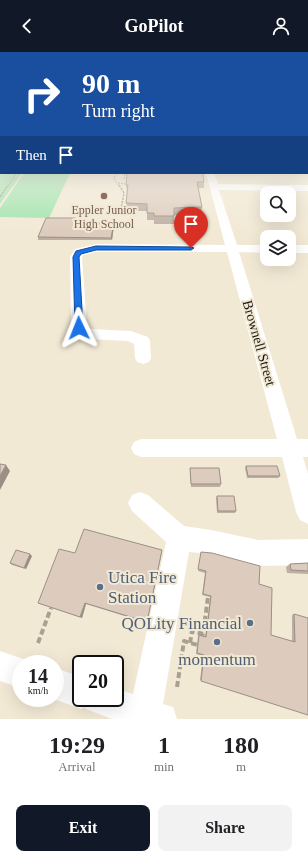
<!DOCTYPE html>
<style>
body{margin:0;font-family:Georgia,serif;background:#f2f2f2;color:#202124;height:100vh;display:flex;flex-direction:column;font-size:15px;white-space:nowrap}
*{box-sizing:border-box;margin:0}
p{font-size:13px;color:#757577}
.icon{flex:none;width:22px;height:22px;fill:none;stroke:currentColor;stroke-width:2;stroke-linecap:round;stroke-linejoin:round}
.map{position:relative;height:667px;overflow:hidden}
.side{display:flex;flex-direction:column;background:#fff;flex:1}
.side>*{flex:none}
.hud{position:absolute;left:0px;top:0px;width:308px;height:122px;box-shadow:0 4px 16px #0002;background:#1a4fa0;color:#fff;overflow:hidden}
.fabs{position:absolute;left:260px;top:134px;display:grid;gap:8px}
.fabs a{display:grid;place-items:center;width:36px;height:36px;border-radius:8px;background:#fff;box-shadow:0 4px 16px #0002;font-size:20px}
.speed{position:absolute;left:12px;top:603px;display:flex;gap:8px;font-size:20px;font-weight:700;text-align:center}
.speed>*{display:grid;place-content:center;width:52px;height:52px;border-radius:50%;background:#fff;box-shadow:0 4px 16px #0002;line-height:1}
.speed small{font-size:10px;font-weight:400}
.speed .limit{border:2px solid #111;border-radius:6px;background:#fff;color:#111}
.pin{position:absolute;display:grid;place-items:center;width:34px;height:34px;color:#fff;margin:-41px -17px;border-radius:50% 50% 50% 0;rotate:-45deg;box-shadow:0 0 4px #0007}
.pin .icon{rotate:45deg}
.me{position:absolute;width:44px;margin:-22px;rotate:358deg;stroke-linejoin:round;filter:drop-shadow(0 0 3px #0008)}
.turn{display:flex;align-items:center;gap:14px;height:84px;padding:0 16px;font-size:18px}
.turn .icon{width:52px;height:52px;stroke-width:2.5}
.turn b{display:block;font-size:28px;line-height:34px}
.then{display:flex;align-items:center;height:38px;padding:0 16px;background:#0003;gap:8px;font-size:15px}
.eta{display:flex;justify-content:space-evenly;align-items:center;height:68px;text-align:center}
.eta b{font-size:24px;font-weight:800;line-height:28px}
.primary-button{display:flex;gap:8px;margin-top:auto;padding:8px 16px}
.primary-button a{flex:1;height:46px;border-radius:8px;background:#111827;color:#fff;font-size:16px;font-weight:800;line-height:46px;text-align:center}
.primary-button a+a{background:#f2f2f2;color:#202124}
header{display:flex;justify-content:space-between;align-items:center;height:52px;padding:0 16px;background:#111827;color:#fff;font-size:18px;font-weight:800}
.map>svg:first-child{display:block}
</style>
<header><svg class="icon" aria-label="back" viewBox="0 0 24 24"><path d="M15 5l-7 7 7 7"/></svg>GoPilot<svg class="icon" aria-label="person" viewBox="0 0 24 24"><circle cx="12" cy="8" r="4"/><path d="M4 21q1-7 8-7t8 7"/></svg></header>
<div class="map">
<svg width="308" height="667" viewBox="0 0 308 667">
<rect width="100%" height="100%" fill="#f2e9d5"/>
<g fill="#a2e4ae">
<polygon points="0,110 1,121 21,121 21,123 0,152"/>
<polygon points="24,121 70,121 49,166 0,165 0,156"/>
</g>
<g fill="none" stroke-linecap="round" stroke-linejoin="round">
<g stroke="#a8a192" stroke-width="1" stroke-dasharray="2 1" stroke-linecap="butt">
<polyline points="116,121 114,127 119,134"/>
<polyline points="124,127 125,121"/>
<polyline points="118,131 125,132"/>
<polyline points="8,134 17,121"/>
</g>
<g stroke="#a8a192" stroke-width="1.5" stroke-dasharray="2.5 1" stroke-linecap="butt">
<polyline points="119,133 124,141 121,157"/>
<polyline points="0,145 8,133"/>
<polyline points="193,163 196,164"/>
</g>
<g stroke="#a8a192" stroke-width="4" stroke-dasharray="6 3" stroke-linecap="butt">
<polyline points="38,591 51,556"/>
<polyline points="190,591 192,579 203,582 208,545"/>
<polyline points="177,635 184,589 197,593"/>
</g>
<g fill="#fff" fill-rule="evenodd">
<rect x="307" y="95" width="1" height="4"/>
<polygon points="206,121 214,121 218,132 308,133 308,139 219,138 237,193 267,193 267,201 239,200 297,387 308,387 308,405 303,405 308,422 308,472 300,468 296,460 282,405 141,405 134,402 131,396 134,390 141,387 277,387 227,200 96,200 84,203 82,205 87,274 91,277 131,279 148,285 150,289 151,306 149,310 143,312 137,310 135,306 134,292 128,289 87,287 81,286 71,276 70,205 75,197 96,192 225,193"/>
<rect x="289" y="193" width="19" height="8"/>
<polygon points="140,440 148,443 184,474 211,478 258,488 308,487 308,513 258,514 211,502 189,500 163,652 173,655 177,667 112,667 86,657 85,655 81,657 51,646 55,646 55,616 81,625 81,646 115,646 115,636 133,642 166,490 132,459 128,451 132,443"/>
<polygon points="0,599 32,610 33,612 21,612 21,636 0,629"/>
</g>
</g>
<g fill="#beafa3">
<polygon points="127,121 204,130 204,136 198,136 202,155 201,162 174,163 174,172 154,172 154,168 147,168 147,159 126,159 126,151 127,140 126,133"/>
<polygon points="76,166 76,171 114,171 114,174 112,188 38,188 38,185"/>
<polygon points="246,414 280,424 278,426 247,426 245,416"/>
<polygon points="190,416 221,432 220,435 191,435 190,419"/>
<polygon points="217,444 236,459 235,461 217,461 216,446"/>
<polygon points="162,500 147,571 86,552 82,566 38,551 75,501"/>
<polygon points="201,500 259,532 271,583 292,589 292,563 294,562 308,663 200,628 203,604 196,602 198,584 199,583 205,585 210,545 202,543 205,521 198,519"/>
<polygon points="32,504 26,517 12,513 10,511"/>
<polygon points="308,511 308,522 287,521 286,515 290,512"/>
</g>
<g fill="#9b8f85">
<polygon points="114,171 114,174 112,188 111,186"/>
<polygon points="6,413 10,419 0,438 0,424"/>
<polygon points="30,502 32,504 26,517 24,516"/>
<polygon points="85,551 86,552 82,566 80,565"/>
</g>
<g fill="#ddccbe" stroke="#9b8f85">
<polygon points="127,121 203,121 204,130 197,130 202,155 174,156 174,164 154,164 154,161 147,161 147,152 126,151 128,133 126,133"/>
<polygon points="46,166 76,166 74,171 114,171 111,186 38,185"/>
<polygon points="0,412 6,413 0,424"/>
<polygon points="246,414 277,414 280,424 248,424"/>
<polygon points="190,416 219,416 221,432 191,432"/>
<polygon points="217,444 234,444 236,459 218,459"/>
<polygon points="84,477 162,498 147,570 85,551 80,565 38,551 59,497 75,501"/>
<polygon points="16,498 30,502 24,516 10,511"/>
<polygon points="201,500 212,501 260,514 259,532 272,536 271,583 295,590 294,562 308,566 308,663 201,629 204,603 197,601 199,583 206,585 211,544 203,542 206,519 198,517"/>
<polygon points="308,511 308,519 291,518 290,512"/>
</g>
<linearGradient id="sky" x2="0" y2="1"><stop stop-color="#70c6e6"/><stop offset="0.48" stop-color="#f9f5ec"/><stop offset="1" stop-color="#f9f5ec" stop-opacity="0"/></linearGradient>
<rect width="308" height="180" fill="url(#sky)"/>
<polygon fill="#1a73e8" stroke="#114b97" points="96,194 191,195 194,196 191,198 96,198 81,202 79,205 83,276 79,279 75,276 73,205 76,199"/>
<circle fill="#8d6e63" stroke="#f2e9d5" stroke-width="1.5" cx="104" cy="144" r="4"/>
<g fill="#5c6f8a" stroke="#f2e9d5" stroke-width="1.5">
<circle cx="100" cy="535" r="4"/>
<circle cx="250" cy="571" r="4"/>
<circle cx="217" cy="590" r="4"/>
</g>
<g text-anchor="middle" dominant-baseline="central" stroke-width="4" stroke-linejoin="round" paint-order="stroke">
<g font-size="12" fill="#785e54" stroke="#f2e9d5">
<text x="104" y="158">Eppler Junior<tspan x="104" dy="14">High School</tspan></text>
</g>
<g font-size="14" fill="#1b1811" stroke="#f2e9d5">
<text transform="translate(259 291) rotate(74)">Brownell Street</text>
</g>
<g font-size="17" fill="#4e5e75" stroke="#f2e9d5" text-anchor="start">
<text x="108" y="525">Utica Fire<tspan x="108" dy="20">Station</tspan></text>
<text x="242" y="571" text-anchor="end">QOLity Financial</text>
<text x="217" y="607" text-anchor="middle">momentum</text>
</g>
</g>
</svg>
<div class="fabs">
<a><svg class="icon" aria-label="search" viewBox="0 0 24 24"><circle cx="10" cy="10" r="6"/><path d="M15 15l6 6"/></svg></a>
<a><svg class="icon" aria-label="layers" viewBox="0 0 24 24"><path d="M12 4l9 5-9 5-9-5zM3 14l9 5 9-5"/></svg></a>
</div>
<div class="speed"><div>14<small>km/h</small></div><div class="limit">20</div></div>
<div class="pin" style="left:191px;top:196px;background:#d93025"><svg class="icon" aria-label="arrive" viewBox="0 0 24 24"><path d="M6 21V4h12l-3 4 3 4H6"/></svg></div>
<svg class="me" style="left:79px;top:276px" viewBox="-20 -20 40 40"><path d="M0-17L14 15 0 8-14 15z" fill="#1a73e8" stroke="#fff" stroke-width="4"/></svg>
<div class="hud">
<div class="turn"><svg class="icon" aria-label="right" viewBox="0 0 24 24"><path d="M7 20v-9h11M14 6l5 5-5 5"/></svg><div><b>90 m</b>Turn right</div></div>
<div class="then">Then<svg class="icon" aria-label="arrive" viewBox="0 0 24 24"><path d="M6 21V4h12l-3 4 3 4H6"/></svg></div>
</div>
</div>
<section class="side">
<div class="eta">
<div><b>19:29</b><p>Arrival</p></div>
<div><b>1</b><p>min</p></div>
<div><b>180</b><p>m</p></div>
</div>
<div class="primary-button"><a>Exit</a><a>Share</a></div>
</section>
